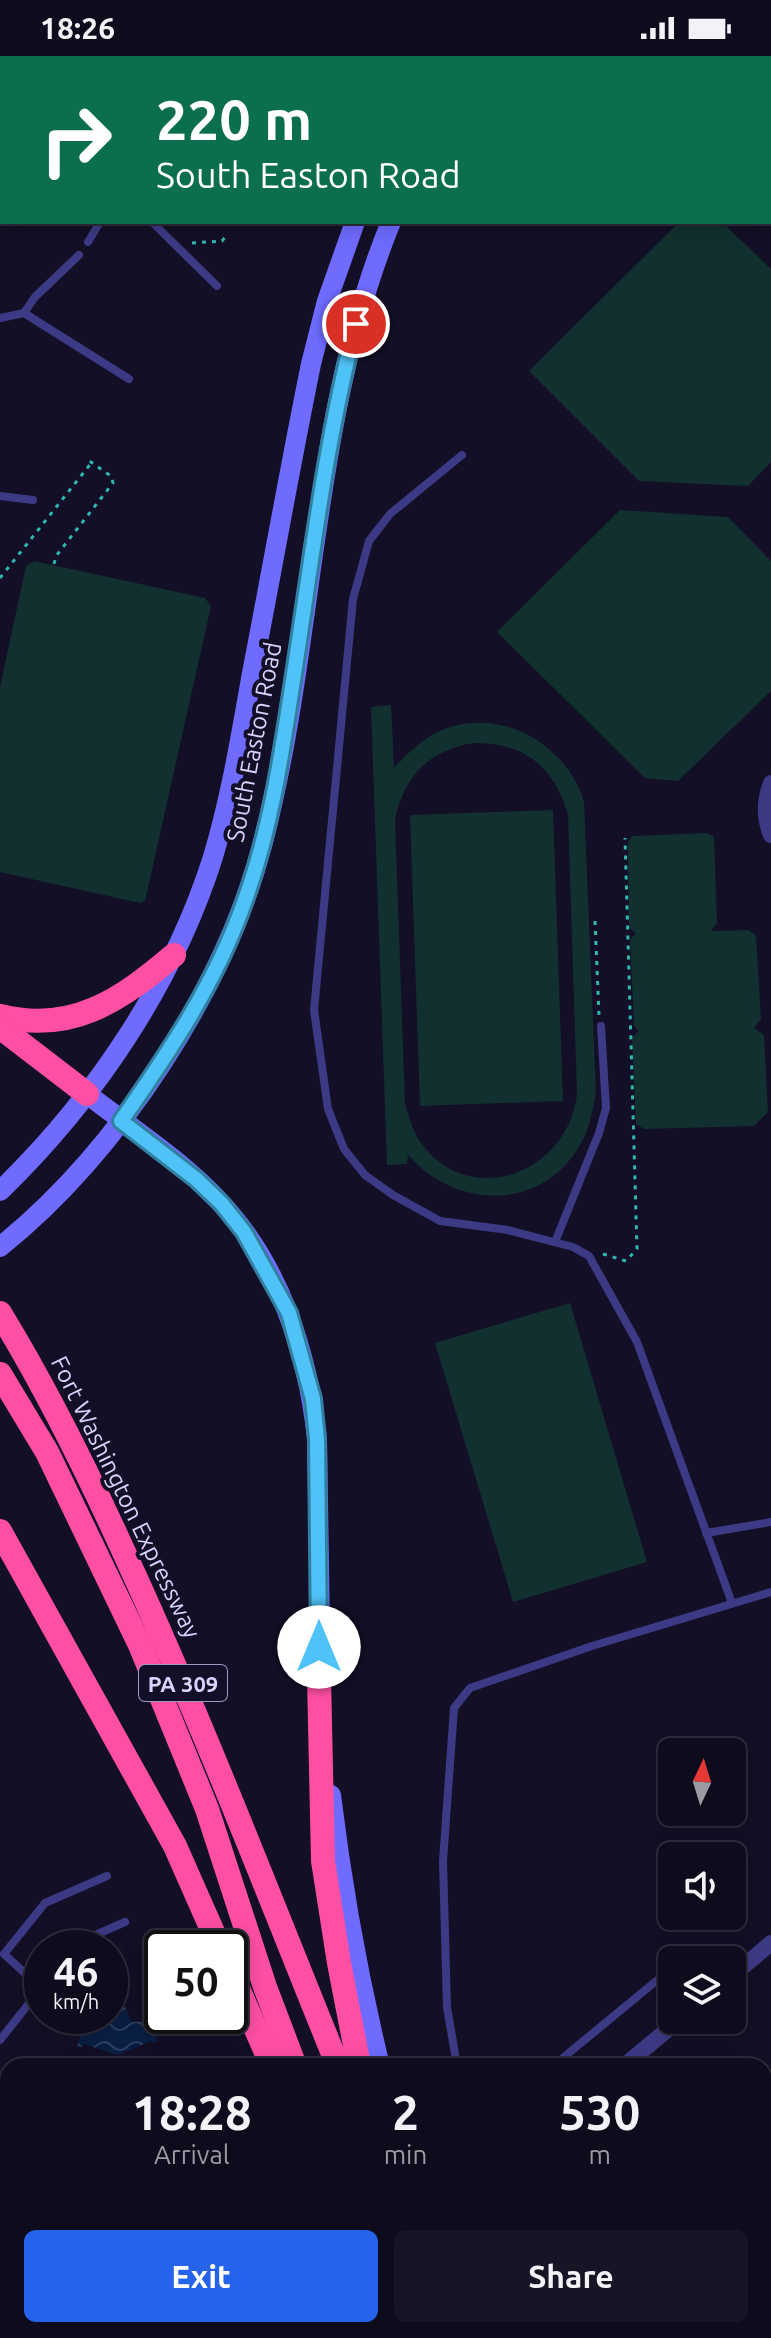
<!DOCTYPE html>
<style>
body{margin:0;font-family:Ubuntu,sans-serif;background:#171425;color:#f1f3f6;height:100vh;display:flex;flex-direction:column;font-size:30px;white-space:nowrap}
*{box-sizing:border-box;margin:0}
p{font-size:26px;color:#9b9ba3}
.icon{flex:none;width:44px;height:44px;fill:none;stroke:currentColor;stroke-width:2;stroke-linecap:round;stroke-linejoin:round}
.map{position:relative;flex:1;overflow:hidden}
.drawer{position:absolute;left:0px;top:2002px;width:772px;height:280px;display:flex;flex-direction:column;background:#0e0b1c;border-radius:24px 24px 0 0;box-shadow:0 4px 20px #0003,0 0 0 2px #2e2b3b}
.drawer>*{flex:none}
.guide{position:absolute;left:0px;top:0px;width:772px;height:168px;box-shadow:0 4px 20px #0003,0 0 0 2px #2e2b3b;background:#0b6e4f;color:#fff;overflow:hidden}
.needle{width:52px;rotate:4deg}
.tools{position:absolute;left:658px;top:1682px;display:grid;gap:16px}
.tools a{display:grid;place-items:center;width:88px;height:88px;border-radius:12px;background:#0e0b1c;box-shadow:0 4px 20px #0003,0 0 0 2px #2e2b3b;font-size:40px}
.speed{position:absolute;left:24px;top:1874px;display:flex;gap:16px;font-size:40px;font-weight:700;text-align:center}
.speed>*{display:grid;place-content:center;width:104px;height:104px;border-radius:50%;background:#0e0b1c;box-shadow:0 4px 20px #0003,0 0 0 2px #2e2b3b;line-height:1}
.speed small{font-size:20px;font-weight:400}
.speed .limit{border:4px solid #111;border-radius:12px;background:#fff;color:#111}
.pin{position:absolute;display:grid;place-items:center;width:68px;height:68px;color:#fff;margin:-34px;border:4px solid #fff;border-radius:50%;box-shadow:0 2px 8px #0007}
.me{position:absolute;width:88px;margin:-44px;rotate:0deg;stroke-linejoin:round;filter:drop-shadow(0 0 6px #0008)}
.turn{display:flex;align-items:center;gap:28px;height:168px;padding:0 24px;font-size:36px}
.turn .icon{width:104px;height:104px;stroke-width:2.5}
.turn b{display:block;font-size:56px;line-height:68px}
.eta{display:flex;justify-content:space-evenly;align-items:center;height:136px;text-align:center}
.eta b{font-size:48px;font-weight:600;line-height:56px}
.primary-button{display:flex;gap:16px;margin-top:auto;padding:16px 24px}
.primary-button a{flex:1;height:92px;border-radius:12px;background:#2563eb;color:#fff;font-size:32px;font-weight:600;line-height:92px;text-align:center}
.primary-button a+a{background:#171425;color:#f1f3f6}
.status{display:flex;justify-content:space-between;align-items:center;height:56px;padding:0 40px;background:#0e0b1c;direction:ltr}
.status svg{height:22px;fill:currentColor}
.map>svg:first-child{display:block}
</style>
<div class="status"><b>18:26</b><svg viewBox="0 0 49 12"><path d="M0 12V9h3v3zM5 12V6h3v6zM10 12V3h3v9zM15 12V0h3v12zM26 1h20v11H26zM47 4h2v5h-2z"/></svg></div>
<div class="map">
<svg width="771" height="2282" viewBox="0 0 771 2282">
<defs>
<pattern id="water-waves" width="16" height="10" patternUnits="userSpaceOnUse" patternTransform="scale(2)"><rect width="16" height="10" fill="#0a1f44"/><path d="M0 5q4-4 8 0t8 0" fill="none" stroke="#2d3f60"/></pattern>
</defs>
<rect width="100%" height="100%" fill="#130f26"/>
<g fill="#12302f" fill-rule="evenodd">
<polygon points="679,166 722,166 771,213 771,406 748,430 639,425 529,315"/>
<polygon points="620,454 728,461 771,505 771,635 678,725 645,722 497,576"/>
<polygon points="34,505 205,542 211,550 145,845 140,847 0,816 0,631 26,510"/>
<path d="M391,649L394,712C411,694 429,676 454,670C510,655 567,692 584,745L596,1037C593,1051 591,1066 585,1079C551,1155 459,1157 408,1099L407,1108L387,1109L371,651ZM474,687C525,687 553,710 568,758L577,1038C568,1117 471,1154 422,1088C413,1077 409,1061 405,1048L395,764C404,720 429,694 474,687Z"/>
<polygon points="553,754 563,1045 420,1050 410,759"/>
<polygon points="707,777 714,781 717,867 711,875 749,874 756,880 761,963 754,972 764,979 768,1056 754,1070 644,1073 636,1068 632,981 639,975 634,970 630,883 636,878 629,871 628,786 632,780"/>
<polygon points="570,1247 647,1506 513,1546 435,1287"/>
</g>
<polygon fill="url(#water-waves)" points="125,1950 131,1966 149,1965 158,1985 153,1987 151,1985 118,1999 84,1988 82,1991 77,1990 84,1969 101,1968 104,1960 110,1960 110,1951"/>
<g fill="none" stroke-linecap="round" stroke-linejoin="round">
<g stroke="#2fb8b0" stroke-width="3" stroke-dasharray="4 6" stroke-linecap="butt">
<polyline points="15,0 24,2"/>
<polyline points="165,0 166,2"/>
<polyline points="104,2 107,0"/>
<polyline points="144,2 145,0"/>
<polyline points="196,2 198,0"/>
<polyline points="275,2 275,0"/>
<polyline points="0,84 2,82"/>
<polyline points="192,187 222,185 226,180 223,178"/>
<polyline points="54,508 56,500 113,427 111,420 88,404"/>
<polyline points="0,522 92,406"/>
<polyline points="595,865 599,959"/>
<polyline points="603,1198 626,1205 637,1193 625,782"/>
</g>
<g stroke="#3d3a85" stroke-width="8">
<polyline points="767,0 769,2"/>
<polyline points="152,166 217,230"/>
<polyline points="88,186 100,166"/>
<polyline points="24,257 35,241 79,199"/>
<polyline points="0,262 24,257 129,323"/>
<polyline points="462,399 390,458 369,485 353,543 314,954 328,1053 344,1093 365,1119 393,1139 440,1165 508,1174 573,1191 589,1200 637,1286 732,1547"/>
<polyline points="0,440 33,444"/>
<polyline points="555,1186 599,1077 606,1052 601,970"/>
<polyline points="706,1477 771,1466"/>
<polyline points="77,1892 84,1884 125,1866"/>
<polyline points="683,1904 696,1896"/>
<polyline points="41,1932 4,1898 45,1847 107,1820"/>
<polyline points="0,1984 42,1931"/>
<polyline points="457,2010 447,1951 443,1805 454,1652 470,1632 592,1590 771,1536"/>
<polyline points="553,2010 672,1912"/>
<polyline points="0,2248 8,2242"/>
<polyline points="52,2274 57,2282"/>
<polyline points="264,2274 272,2282"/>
<polyline points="199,2282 203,2277"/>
<polyline points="278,2282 281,2274"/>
</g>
<g stroke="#3d3a85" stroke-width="16">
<path d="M771,727C764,746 764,761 771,779"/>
<polyline points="732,1920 771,1887"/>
<polyline points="624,2010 679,1964"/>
<polyline points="764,2087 771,2082"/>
<polyline points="661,2274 664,2282"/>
</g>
<g stroke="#6f6bff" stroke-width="20">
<polyline points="448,2 449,0"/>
<polyline points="491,2 492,0"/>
<path d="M87,1038C131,1072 181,1104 219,1145C280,1209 308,1298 317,1383L321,1635"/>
<path d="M0,1135C95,1043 173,927 213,801C231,741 241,679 252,617C272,514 290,411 311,308L327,245L355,166"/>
<path d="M0,1191C118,1096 225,933 263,786C316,582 310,363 391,166"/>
<path d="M331,1739C342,1830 358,1920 380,2010"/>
</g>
<g stroke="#ff4fa3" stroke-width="24">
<path d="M0,960C72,978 121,944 174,899"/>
<polyline points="0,971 87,1038"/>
<path d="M0,1257C51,1340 93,1427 133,1516C207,1678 271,1845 338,2010"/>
<polyline points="0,1318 47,1396 140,1589 207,1753 265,1931 295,2010"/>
<polyline points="0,1475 175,1790 220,1892"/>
<polyline points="319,1621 323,1805 339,1907 359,2010"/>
<polyline points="230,1914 272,2010"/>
<polyline points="394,2274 398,2282"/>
<polyline points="445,2274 448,2282"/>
</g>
</g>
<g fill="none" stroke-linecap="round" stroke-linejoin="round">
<defs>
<path id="route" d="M319,1591L317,1383L313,1343L289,1257L244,1176L222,1148L196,1123L121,1065C170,995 217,925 245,844C270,775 281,703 292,631C311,510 325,387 356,268"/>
</defs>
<use href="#route" stroke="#337fa1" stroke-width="20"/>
<use href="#route" stroke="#4fc3f7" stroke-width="14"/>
</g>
<g text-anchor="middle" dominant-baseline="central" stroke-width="8" stroke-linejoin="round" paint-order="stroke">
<rect fill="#130f26" stroke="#9e99be" stroke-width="2" x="139" y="1609" width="88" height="36" rx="6"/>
<g font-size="22" font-weight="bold" fill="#d9d4ff">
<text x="183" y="1627">PA 309</text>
</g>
<g font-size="24" fill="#d9d4ff" stroke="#130f26">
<text transform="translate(254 686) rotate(-79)">South Easton Road</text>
<text transform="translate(126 1441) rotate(64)">Fort Washington Expressway</text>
</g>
</g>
</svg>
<div class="tools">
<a><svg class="needle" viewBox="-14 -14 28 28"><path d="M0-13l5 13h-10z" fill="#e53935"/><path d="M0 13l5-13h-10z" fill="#9b9ba3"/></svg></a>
<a><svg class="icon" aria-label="sound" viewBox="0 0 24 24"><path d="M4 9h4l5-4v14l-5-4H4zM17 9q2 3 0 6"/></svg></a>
<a><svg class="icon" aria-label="layers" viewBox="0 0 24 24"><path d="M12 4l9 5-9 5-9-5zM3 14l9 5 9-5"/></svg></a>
</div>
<div class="speed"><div>46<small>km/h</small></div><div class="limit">50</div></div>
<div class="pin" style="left:356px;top:268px;background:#d93025"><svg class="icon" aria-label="arrive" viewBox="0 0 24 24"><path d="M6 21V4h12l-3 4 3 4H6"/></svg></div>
<svg class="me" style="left:319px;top:1591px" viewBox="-20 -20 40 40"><circle r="19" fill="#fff"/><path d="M0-13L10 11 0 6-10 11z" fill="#4fc3f7"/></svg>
<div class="guide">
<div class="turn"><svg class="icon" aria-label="right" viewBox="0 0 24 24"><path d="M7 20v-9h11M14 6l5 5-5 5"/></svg><div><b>220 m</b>South Easton Road</div></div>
</div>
<section class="drawer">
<div class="eta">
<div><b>18:28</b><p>Arrival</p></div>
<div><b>2</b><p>min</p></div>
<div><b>530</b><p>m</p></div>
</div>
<div class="primary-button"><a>Exit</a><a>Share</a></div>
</section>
</div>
